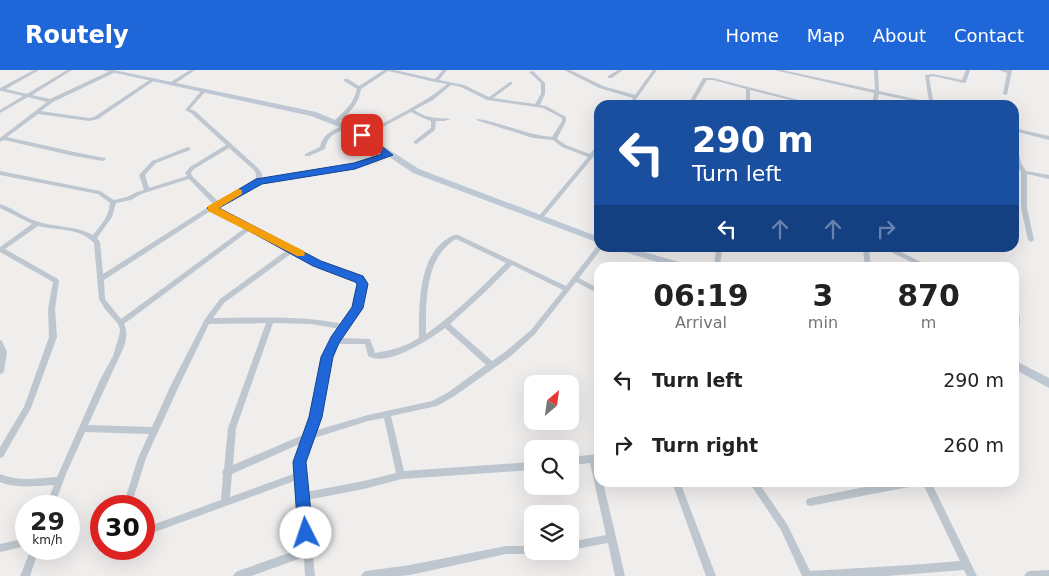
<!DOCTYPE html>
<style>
body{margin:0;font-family:"DejaVu Sans",sans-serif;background:#f2f2f2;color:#222;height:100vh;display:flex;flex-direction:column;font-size:19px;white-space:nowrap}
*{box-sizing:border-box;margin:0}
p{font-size:16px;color:#767676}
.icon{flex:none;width:28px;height:28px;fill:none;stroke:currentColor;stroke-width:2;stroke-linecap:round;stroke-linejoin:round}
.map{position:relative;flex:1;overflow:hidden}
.side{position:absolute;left:594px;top:192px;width:425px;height:225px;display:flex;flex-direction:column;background:#fff;border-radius:15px;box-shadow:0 5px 20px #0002}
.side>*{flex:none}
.top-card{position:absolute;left:594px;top:30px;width:425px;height:152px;border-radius:15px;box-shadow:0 5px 20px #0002;background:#1a4fa0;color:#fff;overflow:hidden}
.needle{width:32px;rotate:29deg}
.controls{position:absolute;left:524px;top:305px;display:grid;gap:10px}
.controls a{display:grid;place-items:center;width:55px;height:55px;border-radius:10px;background:#fff;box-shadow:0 5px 20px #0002;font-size:25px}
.speed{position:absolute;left:15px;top:425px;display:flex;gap:10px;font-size:25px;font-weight:700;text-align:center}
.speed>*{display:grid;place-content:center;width:65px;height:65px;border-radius:50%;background:#fff;box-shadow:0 5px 20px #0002;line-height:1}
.speed small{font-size:12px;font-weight:400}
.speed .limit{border:8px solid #d22;background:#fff;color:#111}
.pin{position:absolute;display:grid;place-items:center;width:42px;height:42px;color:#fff;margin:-21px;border-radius:10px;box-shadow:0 2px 8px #0006}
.me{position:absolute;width:55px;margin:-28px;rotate:356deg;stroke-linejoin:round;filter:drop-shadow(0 0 4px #0008)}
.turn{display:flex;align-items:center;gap:18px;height:105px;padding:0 15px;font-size:22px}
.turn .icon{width:65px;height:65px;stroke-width:2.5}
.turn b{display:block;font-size:35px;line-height:42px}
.lanes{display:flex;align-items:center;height:48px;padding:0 15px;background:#0003;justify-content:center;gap:25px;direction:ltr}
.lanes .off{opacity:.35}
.eta{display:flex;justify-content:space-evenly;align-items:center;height:85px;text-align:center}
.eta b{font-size:30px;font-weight:600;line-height:35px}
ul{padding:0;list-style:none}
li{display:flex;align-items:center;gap:15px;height:65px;padding:0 15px}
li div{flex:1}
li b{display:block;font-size:19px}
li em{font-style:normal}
header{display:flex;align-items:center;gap:30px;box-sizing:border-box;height:70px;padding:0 25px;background:#1f67d9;color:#fff}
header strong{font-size:24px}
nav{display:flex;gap:28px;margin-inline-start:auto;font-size:18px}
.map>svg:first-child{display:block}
</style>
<header>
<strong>Routely</strong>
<nav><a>Home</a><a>Map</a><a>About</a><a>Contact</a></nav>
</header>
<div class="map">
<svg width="1049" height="506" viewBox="0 0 1049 506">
<rect width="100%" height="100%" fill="#f0eded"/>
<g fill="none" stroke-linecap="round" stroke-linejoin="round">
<g fill="#bec7cf" fill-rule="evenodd">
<polygon points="34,0 39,0 6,19 27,24 67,0 72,0 32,25 50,29 110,1 114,1 114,3 53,32 41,41 89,48 94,47 151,9 155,10 98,49 89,51 38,44 7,67 74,82 105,88 106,89 103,91 74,86 4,70 0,72 0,68 47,32 28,27 0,43 0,40 23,26 2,21 0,21 0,18"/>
<polygon points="190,0 195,0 173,15 169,15 169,13"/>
<path d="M384,0H395L435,9L443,0H447L439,10L464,15L489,27L510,12H512V14L493,28L535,34L541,24V13L529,2L533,1L545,13V24L540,35L546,36L566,47V51L557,69L566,75L590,84L597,75L599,74V80L542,149H538L537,148L538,147L588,87L562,77L553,70L533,68L476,50L478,49C503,53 527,65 552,67L562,51V48L543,38L487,30L461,17L451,15L433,30L414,40C422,45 430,48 439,48C444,49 447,48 451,49L444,51H436L435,60L418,73L416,74L413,72L431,58V51L423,48L411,42L388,54L367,68H363V66C390,47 422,36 447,14L435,12L388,1L361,19C359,34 349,43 338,53H334V51C345,41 354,33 357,19L344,11V9H348L359,16Z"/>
<polygon points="564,0 570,0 603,16 635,25 653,0 657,0 632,35 628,35 633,28 599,18"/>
<polygon points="618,0 623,0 612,8 608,8 608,6"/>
<polygon points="774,0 782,0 875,20 874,0 878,0 879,21 929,32 925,5 933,4 962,10 966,0 970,0 966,12 964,13 933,6 929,7 934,35 930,35 879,24 876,35 872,35 874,23"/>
<polygon points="998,0 1012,0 1007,25 1003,24 1007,3"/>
<polygon points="703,8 713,8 818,35 810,35 750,20 750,35 746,35 746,19 713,10 707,10 692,35 688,35"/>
<path d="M202,20L206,21L190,39L195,41L258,98L262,104V109L354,94L387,84L389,83L392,85L355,98L260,113L216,137L292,177H295L296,179L319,191L361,207L365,214L361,238L341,268L370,269L375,283C393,280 404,277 419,268C419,238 418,191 444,171C449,168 453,164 458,165L566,216L597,176H599V178H602L579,208L599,219V224L576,212L535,264L511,286L453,327L437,336L391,346L404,401L532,392V400L402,409L364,419L307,430L315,506H305L304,487L251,506H233L235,503L238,501L303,478L297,410L144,466V458L221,430L223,405L222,402L224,399L228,358L266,253L209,254L178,318L146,388L131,436H123L138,388L149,364L85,362L66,404L54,436H46L54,415C35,416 17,419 0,412V404C19,412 37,408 57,407L100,310L113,286L119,266L120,260L118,254L105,239L99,229L94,173C79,157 58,161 38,156L5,179L58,209L59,211L55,239L57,267L31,338L3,387L0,388V377L24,337L49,267L48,239L53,212L0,182V177L32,154L0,138V134C13,138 23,147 36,151C55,158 75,155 93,165C101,155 109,146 110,133L98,124L0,105V101L100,121L114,130L127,127L137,122L144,120L139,105L152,91L188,77L191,79L190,80L156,93L145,105L149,118L187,106L185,103L190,97L226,75L191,43L185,40ZM229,78L254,100L256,104V110L218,131L192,106L191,103L194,99ZM189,109L213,134L103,204L100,172L97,168L112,147L116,133L131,130L141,124ZM212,140L245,158L121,249L105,229L104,210ZM250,160L287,180L220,229L205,249L171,315L152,357L88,355L123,279C126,271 128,263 124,254ZM456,169L506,193C481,218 456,243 426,264C426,236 425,196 447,176C449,173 453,171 456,169ZM292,183L315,195L357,211L359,214L355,237L343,254C300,245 257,248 213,248L224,233ZM512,195L563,220L531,260L505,282L492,291L450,254L485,222ZM273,253L311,254L340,259L333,269L323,287L311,347L305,364L233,395L236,358ZM445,258L486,295L447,323L432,331L368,345L314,361L319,347L331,287L337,274H365L368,286C387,298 430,269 445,258ZM384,348L396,403L364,411L306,422L303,393L311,369L368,351ZM302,373L295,393L296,403L230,427L232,404Z"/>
<path d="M346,54L349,56L348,57C336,64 328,64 325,79L309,86H305V84L320,77C322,64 335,59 346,54Z"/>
<polygon points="1014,58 1049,66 1049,70 1014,61"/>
<polygon points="1014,73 1017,75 1021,93 1026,101 1049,105 1049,109 1027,104 1027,138 1034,170 1031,172 1028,170 1021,138 1021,102 1015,93 1014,86"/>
<polygon points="716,178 722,178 720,198 714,198"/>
<polygon points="863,178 869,178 871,198 865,198"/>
<polygon points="886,178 893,178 933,198 923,198 887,180"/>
<polygon points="1014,238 1016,239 1020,248 1018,268 1016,270 1014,271"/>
<polygon points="0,270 2,271 7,282 4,301 3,303 0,304"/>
<polygon points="599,384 599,392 598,392 599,412 603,412 625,506 615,506 608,473 570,480 570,472 606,465 590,393 570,395 570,387"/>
<polygon points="672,412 680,412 716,506 706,506"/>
<polygon points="749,412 758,412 787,454 810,501 911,495 960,491 922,412 931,412 977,506 967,506 964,500 887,506 802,506 781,460"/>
<polygon points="890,412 918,412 917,415 914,416 810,436 807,435 806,432 807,429 810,428"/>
<polygon points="26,468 26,476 0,482 0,474"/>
<polygon points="506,476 532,476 532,481 536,481 535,483 532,484 506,484 410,505 400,506 361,506 363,503 366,501 410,495"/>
<polygon points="31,479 39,479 30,506 20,506"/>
<polygon points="1049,500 1049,506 1024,506 1026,503 1029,501"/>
</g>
<g fill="#bec8d4" fill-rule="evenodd">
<polygon points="102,0 114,0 316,42 357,59 419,99 599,167 599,173 413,103 352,62 311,46"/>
<polygon points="617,178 630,178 693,196 694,198 677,198 618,180"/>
<polygon points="1014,290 1049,308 1049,318 1014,299"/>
</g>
</g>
<polygon fill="#1f67d9" stroke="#14438d" points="359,63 364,63 393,85 355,99 262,114 219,138 321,191 363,206 368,214 363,238 339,273 333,287 322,347 306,392 313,463 311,468 306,470 301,468 298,463 293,392 309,347 321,287 331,267 352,237 357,214 355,212 313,196 207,138 256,109 354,93 382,84 359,67"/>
<polygon fill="#f59e0b" points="238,119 242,120 242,124 219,138 304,181 305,184 304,186 297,186 208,141 208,136"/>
</svg>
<div class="controls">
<a><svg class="needle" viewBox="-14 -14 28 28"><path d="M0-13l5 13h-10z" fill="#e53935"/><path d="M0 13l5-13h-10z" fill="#767676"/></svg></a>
<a><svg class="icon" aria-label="search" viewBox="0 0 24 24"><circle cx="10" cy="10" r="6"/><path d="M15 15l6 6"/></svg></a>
<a><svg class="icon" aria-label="layers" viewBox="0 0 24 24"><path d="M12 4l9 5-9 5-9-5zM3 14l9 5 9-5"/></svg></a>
</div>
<div class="speed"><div>29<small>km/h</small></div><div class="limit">30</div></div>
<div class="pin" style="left:362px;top:65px;background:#d93025"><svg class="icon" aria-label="arrive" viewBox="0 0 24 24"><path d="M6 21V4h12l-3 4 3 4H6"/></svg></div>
<svg class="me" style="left:306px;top:463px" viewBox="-20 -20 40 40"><circle r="19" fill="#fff"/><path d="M0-13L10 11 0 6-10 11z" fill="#1f67d9"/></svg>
<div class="top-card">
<div class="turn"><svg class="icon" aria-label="left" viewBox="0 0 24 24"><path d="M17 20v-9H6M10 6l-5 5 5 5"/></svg><div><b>290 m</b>Turn left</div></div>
<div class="lanes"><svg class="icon" aria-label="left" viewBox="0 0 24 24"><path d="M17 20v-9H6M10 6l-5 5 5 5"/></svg><svg class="icon off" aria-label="ahead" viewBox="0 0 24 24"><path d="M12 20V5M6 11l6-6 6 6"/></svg><svg class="icon off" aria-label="ahead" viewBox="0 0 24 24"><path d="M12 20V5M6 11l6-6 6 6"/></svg><svg class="icon off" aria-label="right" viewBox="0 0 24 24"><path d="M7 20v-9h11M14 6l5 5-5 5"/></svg></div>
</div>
<section class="side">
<div class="eta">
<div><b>06:19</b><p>Arrival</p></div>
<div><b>3</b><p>min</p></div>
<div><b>870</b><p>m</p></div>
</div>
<ul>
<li><svg class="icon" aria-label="left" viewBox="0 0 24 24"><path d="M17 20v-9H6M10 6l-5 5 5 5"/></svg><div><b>Turn left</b></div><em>290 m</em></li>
<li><svg class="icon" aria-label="right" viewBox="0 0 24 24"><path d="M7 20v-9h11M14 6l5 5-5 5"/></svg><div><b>Turn right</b></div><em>260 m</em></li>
</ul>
</section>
</div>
